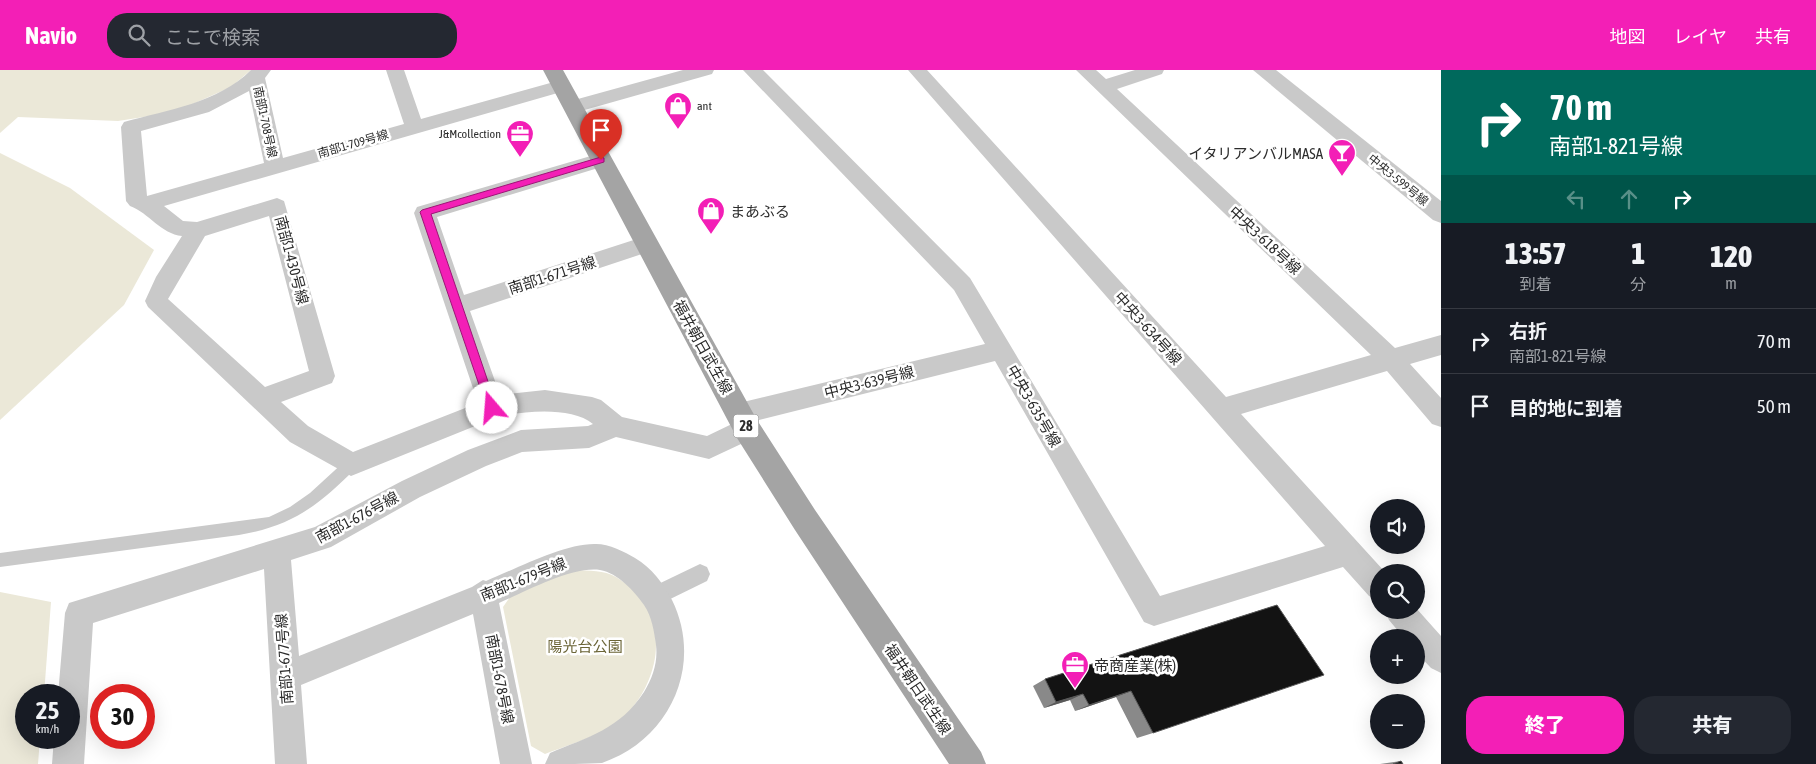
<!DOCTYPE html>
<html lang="ja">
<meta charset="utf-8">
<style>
body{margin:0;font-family:"Asap Condensed","Noto Sans JP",sans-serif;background:#242831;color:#f1f3f6;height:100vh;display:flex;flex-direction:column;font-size:19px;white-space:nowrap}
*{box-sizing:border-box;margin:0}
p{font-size:16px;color:#9ea1a6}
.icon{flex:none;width:28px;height:28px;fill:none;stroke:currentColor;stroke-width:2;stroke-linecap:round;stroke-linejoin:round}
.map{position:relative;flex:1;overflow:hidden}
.panel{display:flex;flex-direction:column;background:#171b24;width:375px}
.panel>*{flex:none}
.hud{background:#00695c;color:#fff;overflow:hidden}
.buttons{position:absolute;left:1370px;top:429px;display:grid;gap:10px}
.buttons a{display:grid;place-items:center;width:55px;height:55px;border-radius:50%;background:#171b24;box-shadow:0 5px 20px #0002;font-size:25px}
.speed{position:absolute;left:15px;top:614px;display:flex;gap:10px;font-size:25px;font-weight:700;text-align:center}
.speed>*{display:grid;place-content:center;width:65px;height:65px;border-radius:50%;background:#171b24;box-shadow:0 5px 20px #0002;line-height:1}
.speed small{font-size:12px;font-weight:400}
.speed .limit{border:8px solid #d22;background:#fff;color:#111}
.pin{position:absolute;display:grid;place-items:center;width:42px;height:42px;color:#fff;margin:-51px -21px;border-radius:50% 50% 50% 0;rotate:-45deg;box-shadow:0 0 5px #0007}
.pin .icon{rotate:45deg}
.me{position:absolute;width:55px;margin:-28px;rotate:342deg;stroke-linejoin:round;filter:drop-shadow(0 0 4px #0008)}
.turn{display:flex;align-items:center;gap:18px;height:105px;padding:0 25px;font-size:22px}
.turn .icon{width:65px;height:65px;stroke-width:2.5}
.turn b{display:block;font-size:35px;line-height:42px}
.lanes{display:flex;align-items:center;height:48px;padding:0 25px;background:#0003;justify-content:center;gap:25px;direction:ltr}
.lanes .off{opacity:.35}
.eta{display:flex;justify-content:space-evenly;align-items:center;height:85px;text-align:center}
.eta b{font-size:30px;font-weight:800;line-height:35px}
.primary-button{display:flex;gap:10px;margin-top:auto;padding:10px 25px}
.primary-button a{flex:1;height:58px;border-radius:20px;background:#f31fb6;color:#fff;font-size:20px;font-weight:800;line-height:58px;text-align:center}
.primary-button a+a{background:#242831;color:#f1f3f6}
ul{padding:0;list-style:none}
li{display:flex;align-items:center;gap:15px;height:65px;padding:0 25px;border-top:1px solid #363941}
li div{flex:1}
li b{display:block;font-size:19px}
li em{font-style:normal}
header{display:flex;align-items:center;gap:30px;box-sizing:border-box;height:70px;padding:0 25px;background:#f31fb6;color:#fff}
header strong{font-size:24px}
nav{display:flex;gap:28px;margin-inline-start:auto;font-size:18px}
.search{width:350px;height:45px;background:#242831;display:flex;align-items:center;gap:12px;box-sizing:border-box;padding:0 18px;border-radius:20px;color:#9ea1a6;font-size:19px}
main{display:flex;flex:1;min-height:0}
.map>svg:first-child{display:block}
</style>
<header>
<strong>Navio</strong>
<div class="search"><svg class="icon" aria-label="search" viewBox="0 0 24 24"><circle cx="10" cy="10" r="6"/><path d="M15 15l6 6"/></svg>ここで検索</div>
<nav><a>地図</a><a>レイヤ</a><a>共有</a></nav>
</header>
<main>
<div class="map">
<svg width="1441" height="694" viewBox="0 0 1441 694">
<rect width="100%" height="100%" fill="#fff"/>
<g fill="#ebe8d8">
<polygon points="0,0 251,0 231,17 186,37 150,46 118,51 18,47 0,63"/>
<polygon points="0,83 70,118 154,180 124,235 0,350"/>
<path d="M575,500C589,501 604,500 616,507C671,539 665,606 624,647C607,664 568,675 545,684L531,676L503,537L512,524Z"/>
<polygon points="0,522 51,532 44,625 26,625 26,668 40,668 38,694 0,694"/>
</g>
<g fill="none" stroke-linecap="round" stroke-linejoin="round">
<path fill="#c9c9c9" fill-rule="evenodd" d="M351,388L356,390L357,394L356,398C318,436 292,456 239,465L0,497V483L269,447L290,437L310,423L346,390Z"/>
<polygon fill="#c9c9c9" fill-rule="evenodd" points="700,494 707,497 710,504 707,511 656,536 648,533 645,526 648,519"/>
<g fill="#c9c9c9" fill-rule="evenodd">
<path d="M251,0H271L265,8L283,88L404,54L386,0H404L421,49L561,10L568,12L570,16L568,20L164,136L183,151L197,152L277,128L284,131L335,306L332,313L281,332L308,356L353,382L478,333L414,143L417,137L601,83L608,85L611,90L608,95L437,147L464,225L646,166L654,168L657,174L654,180L470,241L500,325L545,320L592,327L601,330L622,347L707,366L734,353L730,352L727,344L730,336L739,333L985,274L954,220L743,0H763L970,208L1160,526L1325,476L908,0H927L1226,327L1371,285L1076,0H1096L1106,9L1135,0H1164L1162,4L1117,19L1395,278L1441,265V285L1410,294L1441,328V357L1432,354L1387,301L1241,344L1385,502H1379V530L1369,526L1343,497L1154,556L1144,552L995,291L755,351L760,359L756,367L709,389L616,367L589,378L522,382L486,396L420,427L331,477L291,490L299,586L472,517L483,510L486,511C516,499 564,473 596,474C609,474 625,482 635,488C652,498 663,513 672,530C704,595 670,670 602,693C588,694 561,694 545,694L550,683C588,667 620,659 644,622C653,607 658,592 656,575C654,561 652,547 644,535C634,521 618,503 600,500C572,496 525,522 499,533L532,694H500L473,544L301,615L307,694H275L264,499L93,553L84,694H52L54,668H69V625H58L65,543L69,533L315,457L402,411L468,380L521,360L588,356L593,354C571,336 521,341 495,348L351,406L290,372L148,237L145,231L156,207L182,166C161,164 149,143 130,136L126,131L121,57L124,52C167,40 218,33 251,0ZM249,21L264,93L147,126L141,61L209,42ZM269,146L309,301L265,317L168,229L205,166Z"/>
<polygon points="683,0 714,0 712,4 574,43 567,42 564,37 567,32"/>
<polygon points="1416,538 1441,566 1441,603 1431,598 1416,582 1416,568 1404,568 1389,550 1385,540 1416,540"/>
</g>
<polygon fill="#c9c9c9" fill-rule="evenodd" points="1253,0 1276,0 1441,131 1441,153 1433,150"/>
<polygon fill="#a4a4a4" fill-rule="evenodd" points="543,0 563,0 757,350 815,440 981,682 986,694 949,694 795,460 737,368"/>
</g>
<g fill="#898989">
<polygon points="1277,535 1153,663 1137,668 1116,627 1075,641 1070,630 1044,638 1033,616 1045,609"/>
<polygon points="1401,691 1403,694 1380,694"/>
</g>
<g fill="#5a5a5a">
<polygon points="1131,621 1116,627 1075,641 1089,635"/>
<polygon points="1083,624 1070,630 1044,638 1056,632"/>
</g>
<g fill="#131313" stroke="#5a5a5a">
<polygon points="1277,535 1324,605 1153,663 1131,621 1089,635 1083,624 1056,632 1045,609"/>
<polygon points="1401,691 1403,694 1393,694"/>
</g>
<polygon fill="#f31fb6" stroke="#9e1476" points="601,87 604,88 604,92 431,144 497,338 492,343 488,341 420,142 422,140"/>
<defs>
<symbol id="shop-pin" viewBox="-11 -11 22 30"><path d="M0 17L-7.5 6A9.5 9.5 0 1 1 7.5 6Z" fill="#f31fb6" stroke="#fff"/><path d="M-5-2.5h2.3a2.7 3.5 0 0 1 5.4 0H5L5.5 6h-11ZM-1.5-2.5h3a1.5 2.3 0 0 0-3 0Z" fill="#fff"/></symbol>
<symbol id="office-pin" viewBox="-11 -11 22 30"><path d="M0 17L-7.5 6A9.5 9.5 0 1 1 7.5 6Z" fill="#f31fb6" stroke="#fff"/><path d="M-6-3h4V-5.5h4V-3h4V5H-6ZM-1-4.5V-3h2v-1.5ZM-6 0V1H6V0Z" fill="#fff"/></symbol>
<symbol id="bar-pin" viewBox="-11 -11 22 30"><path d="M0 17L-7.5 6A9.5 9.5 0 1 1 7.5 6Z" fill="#f31fb6" stroke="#fff"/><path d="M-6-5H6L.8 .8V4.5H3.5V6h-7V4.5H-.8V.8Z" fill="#fff"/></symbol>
</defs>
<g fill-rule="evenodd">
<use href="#shop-pin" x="662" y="20" width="32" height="43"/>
<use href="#office-pin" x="504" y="48" width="32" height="43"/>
<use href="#bar-pin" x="1326" y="67" width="32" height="43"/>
<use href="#shop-pin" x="695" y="125" width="32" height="43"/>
<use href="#office-pin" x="1059" y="579" width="32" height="43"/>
</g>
<g text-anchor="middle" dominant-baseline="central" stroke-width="5" stroke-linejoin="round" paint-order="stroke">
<g font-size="12" fill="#2c2c2c" stroke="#fff" text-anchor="start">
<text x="697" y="36">ant</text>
<text x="501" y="64" text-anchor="end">J&amp;Mcollection</text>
</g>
<g font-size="12" fill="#2c2c2c" stroke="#fff">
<text transform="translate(265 52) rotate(78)">南部1-708号線</text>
<text transform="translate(353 74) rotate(-16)">南部1-709号線</text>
<text transform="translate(1398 110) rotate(39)">中央3-599号線</text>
</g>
<rect fill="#fff" stroke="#6b6b6b" stroke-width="1" x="733.5" y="344.5" width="25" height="23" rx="4"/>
<g font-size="14" font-weight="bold" fill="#2c2c2c">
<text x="746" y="356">28</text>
</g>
<g font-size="15" fill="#2c2c2c" stroke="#fff" text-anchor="start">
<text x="1323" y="83" text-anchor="end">イタリアンバルMASA</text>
<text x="730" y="141">まあぶる</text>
<text x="1094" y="595">帝商産業(株)</text>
</g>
<g font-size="15" fill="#2c2c2c" stroke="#fff">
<text transform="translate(1265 170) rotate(43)">中央3-618号線</text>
<text transform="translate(292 190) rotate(75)">南部1-430号線</text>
<text transform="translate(552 205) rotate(-18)">南部1-671号線</text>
<text transform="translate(1148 258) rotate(48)">中央3-634号線</text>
<text transform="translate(703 277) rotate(61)">福井朝日武生線</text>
<text transform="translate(869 312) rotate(-14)">中央3-639号線</text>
<text transform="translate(1034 336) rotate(60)">中央3-635号線</text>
<text transform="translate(357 447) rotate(-28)">南部1-676号線</text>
<text transform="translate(523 509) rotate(-22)">南部1-679号線</text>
<text transform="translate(284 589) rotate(-94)">南部1-677号線</text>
<text transform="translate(500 609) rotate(79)">南部1-678号線</text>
<text transform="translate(918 619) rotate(56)">福井朝日武生線</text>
</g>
<g font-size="15" fill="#6b6537" stroke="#fff">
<text x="585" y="576">陽光台公園</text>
</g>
</g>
</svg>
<div class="buttons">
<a><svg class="icon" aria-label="sound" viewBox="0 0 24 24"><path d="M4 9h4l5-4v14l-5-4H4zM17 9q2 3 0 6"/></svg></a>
<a><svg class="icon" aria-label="search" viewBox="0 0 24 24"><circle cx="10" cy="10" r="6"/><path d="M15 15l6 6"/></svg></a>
<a>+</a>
<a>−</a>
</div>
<div class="speed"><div>25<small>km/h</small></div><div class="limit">30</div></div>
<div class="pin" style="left:601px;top:90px;background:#d93025"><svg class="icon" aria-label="arrive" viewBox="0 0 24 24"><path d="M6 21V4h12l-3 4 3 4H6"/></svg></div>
<svg class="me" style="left:492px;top:338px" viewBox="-20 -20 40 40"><circle r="19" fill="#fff"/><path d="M0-13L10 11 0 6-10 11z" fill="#f31fb6"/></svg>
</div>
<section class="panel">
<div class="hud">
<div class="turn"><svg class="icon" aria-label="right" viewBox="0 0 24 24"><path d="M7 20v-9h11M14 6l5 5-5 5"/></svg><div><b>70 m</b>南部1-821号線</div></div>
<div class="lanes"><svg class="icon off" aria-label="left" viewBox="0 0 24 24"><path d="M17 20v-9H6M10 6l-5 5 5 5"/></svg><svg class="icon off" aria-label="ahead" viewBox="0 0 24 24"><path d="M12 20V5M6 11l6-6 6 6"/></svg><svg class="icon" aria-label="right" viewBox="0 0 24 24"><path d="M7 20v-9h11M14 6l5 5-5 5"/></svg></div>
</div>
<div class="eta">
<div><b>13:57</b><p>到着</p></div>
<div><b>1</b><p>分</p></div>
<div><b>120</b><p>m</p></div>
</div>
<ul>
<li><svg class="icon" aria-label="right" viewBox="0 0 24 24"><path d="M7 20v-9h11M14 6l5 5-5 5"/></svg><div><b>右折</b><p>南部1-821号線</p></div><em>70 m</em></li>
<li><svg class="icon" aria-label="arrive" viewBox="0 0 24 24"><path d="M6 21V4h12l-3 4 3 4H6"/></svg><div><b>目的地に到着</b></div><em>50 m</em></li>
</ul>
<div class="primary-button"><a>終了</a><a>共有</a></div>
</section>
</main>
